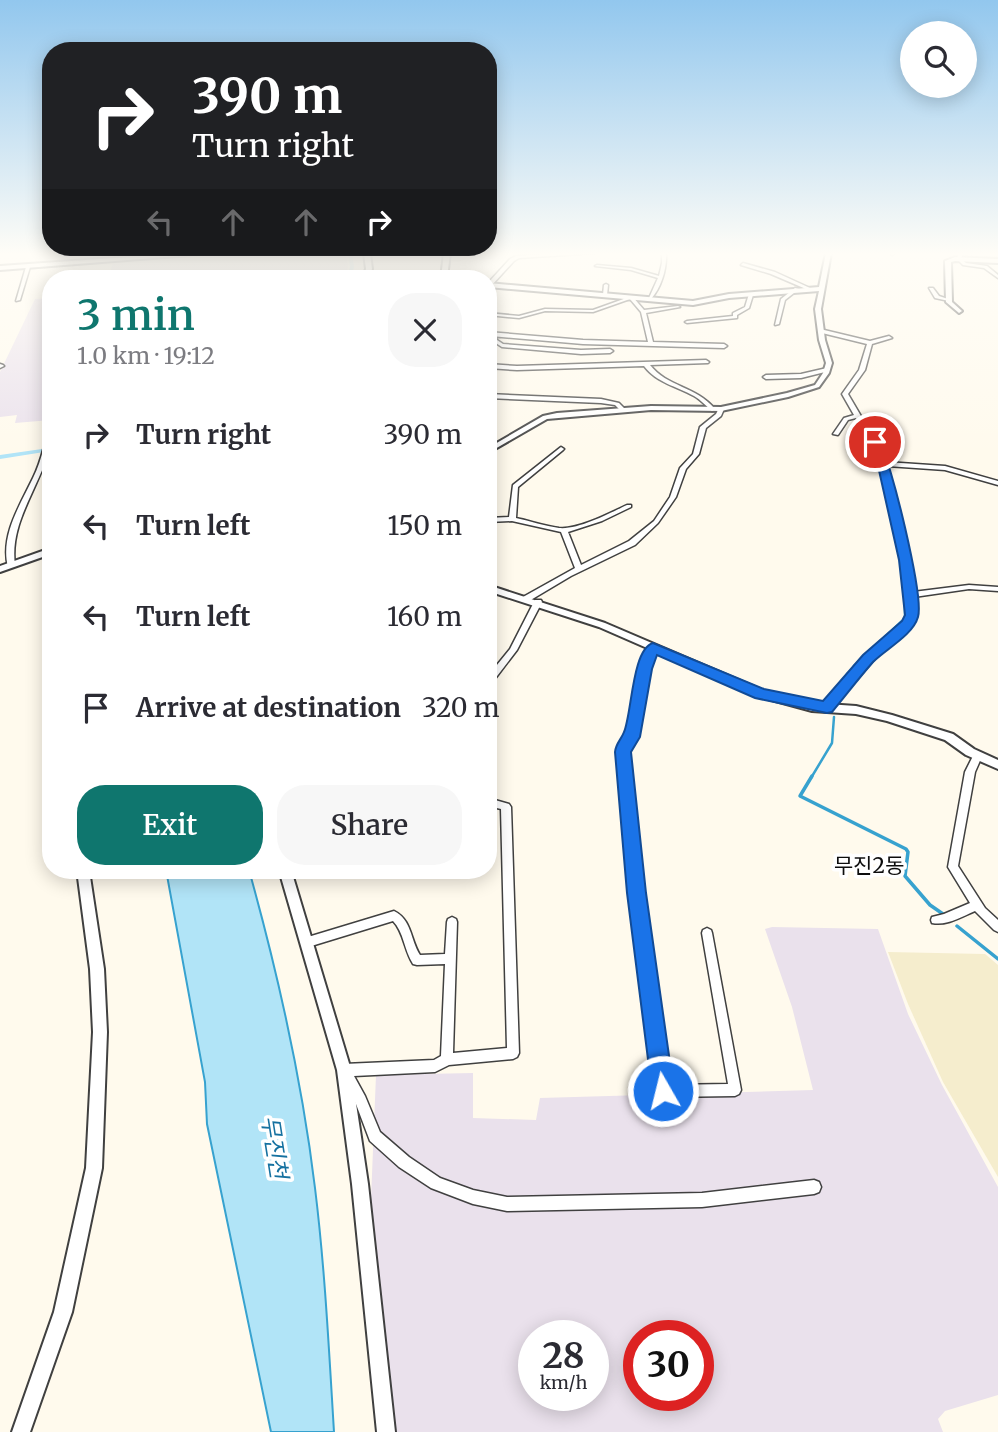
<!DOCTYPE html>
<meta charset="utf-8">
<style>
body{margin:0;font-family:Merriweather,"Noto Sans KR",serif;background:#f7f7f7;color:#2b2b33;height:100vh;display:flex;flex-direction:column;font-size:26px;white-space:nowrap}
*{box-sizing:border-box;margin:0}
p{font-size:23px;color:#7c7c81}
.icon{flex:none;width:38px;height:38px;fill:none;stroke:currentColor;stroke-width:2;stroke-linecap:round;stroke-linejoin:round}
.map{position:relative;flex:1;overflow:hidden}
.drawer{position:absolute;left:42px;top:270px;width:455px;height:609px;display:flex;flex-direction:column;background:#fff;border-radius:28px;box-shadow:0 4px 18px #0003}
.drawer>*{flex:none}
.hud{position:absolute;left:42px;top:42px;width:455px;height:214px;border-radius:28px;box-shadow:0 4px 18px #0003;background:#202124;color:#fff;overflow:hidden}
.fabs{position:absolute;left:900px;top:21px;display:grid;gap:14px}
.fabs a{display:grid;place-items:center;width:77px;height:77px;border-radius:50%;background:#fff;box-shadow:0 4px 18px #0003;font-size:35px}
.speed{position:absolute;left:518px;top:1320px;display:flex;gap:14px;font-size:35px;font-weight:700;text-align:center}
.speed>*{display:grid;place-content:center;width:91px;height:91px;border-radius:50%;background:#fff;box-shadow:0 4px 18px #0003;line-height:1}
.speed small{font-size:18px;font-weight:400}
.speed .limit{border:10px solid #d22;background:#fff;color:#111}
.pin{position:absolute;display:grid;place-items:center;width:60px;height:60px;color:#fff;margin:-30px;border:4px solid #fff;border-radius:50%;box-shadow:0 2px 7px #0007}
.me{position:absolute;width:77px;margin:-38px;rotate:352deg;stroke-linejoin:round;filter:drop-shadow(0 0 5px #0008)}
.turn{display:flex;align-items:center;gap:24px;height:147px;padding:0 35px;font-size:32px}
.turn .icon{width:91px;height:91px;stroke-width:2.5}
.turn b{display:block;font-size:49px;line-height:60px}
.lanes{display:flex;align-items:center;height:66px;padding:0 35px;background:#0003;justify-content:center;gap:35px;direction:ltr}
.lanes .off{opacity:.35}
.round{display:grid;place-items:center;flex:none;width:74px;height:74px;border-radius:28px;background:#f7f7f7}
.headline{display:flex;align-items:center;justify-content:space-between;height:119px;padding:0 35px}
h1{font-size:42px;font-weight:600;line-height:52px;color:#0f766e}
.primary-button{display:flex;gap:14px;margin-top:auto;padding:14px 35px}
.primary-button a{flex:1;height:80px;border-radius:28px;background:#0f766e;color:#fff;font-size:28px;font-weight:600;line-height:80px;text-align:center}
.primary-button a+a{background:#f7f7f7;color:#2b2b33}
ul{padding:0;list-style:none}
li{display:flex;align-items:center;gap:21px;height:91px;padding:0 35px}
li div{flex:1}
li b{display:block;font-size:26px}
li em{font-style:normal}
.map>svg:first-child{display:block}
</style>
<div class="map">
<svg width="998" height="1432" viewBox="0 0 998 1432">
<rect width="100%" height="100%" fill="#fffaed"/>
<g fill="#eae1ec" fill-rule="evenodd">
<polygon points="261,253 346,253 348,267 345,278 108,278 113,263"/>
<polygon points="51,298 51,420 15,423 17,415 0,417 0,372 35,299"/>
<path d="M772,927L878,929L908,1014L942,1085L998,1187V1395L945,1411L938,1419L943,1432H395L370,1224L376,1075L473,1073V1118L536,1120L540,1098L813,1090L792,1007L765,929ZM534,1335H593V1395H534ZM639,1335H698V1395H639Z"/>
</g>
<polygon fill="#f5edcd" points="888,952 985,954 998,965 998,1177 943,1082 908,1004"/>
<path fill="#b1e4f7" stroke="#37a2cf" stroke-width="2" d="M166,870H249C278,974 302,1080 315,1188C325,1269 329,1351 334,1432H271L207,1124L205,1082Z"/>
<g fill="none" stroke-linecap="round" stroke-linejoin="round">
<g stroke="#37a2cf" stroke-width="2">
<polyline points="880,472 897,536"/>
<polyline points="899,546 901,557"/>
</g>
<g stroke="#37a2cf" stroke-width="2.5">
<polyline points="901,555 902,563"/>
<polyline points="905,587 905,615"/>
<polyline points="854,666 902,621"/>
<polyline points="824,703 848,673"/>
<polyline points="811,778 832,743 834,717"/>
</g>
<g stroke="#37a2cf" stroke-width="3.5">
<polyline points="812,776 800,796 906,849 908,852 905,876 930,905 943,914"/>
<polyline points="957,926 998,959"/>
</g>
<g fill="#b1e4f7" fill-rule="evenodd">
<polygon points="348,253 352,253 354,267 351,278 347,278 350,267"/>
<polygon points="42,449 44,450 44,452 0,459 0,455"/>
</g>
<defs>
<g id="minor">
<polygon points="125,253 114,255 112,254 112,253"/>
<polygon points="561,253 596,253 519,258 514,261 491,286 488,286 488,283 510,259 516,256"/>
<path d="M662,253H666C667,269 661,288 651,299L649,298L658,278L631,270L595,266L597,265L631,268L659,276L662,263Z"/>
<polygon points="890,253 894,253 894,254 892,255"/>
<polygon points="959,253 963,253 961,259 966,263 987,266 998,275 998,278 984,268 963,265 957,259"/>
<polygon points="743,263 775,272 810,288 806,289 771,274 741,265"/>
<polygon points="28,266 30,267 20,300 16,301 26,267"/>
<polygon points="368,273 446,273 448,274 446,275 366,275"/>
<polygon points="606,284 608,285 607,295 605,296 603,295 604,285"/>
<polygon points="795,288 799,289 785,300 779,324 775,325 781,299"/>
<polygon points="929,288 933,288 939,296 951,300 949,301 935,298"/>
<polygon points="749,294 753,295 749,308 737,315 737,318 687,323 685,322 687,321 733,316 733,313 745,307"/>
<polygon points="632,296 644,310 678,306 680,307 646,313 653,342 724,344 727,346 724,348 583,344 491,336 503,344 581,350 610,349 613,351 610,353 581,354 502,347 488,338 488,332 583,340 648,342 641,312 630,299 593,312 545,311 519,318 488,315 488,313 519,316 545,309 593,310"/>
<polygon points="820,329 870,341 889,336 892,338 872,344 865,370 848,394 885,457 886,462 945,466 998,481 998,485 945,470 887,466 910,560 913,592 969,585 998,587 998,591 969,589 914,597 916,615 910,626 886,646 830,710 827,711 823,708 824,706 880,642 904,622 908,615 902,560 879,457 856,418 848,420 838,435 833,434 844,418 854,415 842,394 859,370 867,344 818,332 818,330"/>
<path d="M706,360L709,362L708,363L650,365C667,387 696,386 715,409L712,411C706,406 701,400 694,396C676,386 657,383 644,366L517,370L488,368V364L517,366Z"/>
<polygon points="0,364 3,365 4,366 0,368"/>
<polygon points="827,368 829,369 829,371 801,378 766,379 763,377 766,375 801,374"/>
<polygon points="488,394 601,399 619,403 626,410 621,411 615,405 601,403 488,398"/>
<path d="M719,408L724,409L721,416L706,428L699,454L686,469L676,497L658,523L635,545L571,576L529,601H523L522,599L523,597L575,568L561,532L512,521L488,522V518L509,517L513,485L561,447L564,449L563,450L518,487L516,518C530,521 545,526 559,528C578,530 610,513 627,505H631V507L602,521L568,532L581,565L629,541L654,521L670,497L680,468L693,454L700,427L716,414Z"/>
<path d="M47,445L50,447C40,487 9,522 15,565L11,567H8C0,536 20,505 33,478C38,468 41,458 44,447Z"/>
<polygon points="535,600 541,600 542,602 517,650 491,684 488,685 488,676 510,649"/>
<path d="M653,644L657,647L648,669L636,737L628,745V752L642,893L668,1085L728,1084L702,933L703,930L707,928L711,930L712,933L741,1090L739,1094L735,1096L663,1097L659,1095L657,1091L632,893L618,752L621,742L628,736C632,715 638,656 653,644Z"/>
<path d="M977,753L980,754L982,756L975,772L958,866L985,908L998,920V932L994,930L975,911C961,917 947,926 932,923L931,920L932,917L944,914L970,903L948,867L965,772L974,754Z"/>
<path d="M488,798L509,804L511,807L519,1053L517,1057L513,1059L449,1065L435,1072L354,1076L365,1096L380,1132L409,1157L440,1178L473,1190L507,1197L702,1193L814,1180L819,1182L821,1187L819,1192L814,1194L702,1207L507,1211L473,1204L431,1188L399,1167L370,1141L356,1104L338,1070L340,1066L344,1064L434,1060L441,1056L445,964L417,965L413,964C404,950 404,932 393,921L308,947L304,945L303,942L304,939L308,937L394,911C412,920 410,939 420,955L445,954L447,922L448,919L452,917L456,919L457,922L453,1053L507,1048L501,809L488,806Z"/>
</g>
<g id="tertiary">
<polygon points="186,253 217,253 0,270 0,266"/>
<polygon points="364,253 370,253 372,269 368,278 362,278 366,269"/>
<polygon points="444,253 450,253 447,278 441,278"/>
<polygon points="826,253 831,253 821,309 825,340 832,363 829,373 819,387 788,397 721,411 651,410 547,419 488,453 488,448 543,416 557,413 651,406 721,407 787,393 815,385 823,373 826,363 819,340 815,309 819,291 729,298 693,305 488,287 488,283 693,301 729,294 819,287"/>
<polygon points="955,257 998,259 998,263 955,261 951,262 952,302 962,311 959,313 946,302 945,261"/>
<polygon points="51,548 51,554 0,572 0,566"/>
<polygon points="488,585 605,623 764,691 812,703 856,706 892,715 953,734 974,749 998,760 998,769 966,755 945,740 887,721 856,714 812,711 757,696 599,627 488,591"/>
<polygon points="51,640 51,647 45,643"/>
<polygon points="77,870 89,870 104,969 107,1032 102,1168 72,1312 30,1432 12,1432 54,1312 86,1168 93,1032 90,969"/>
<polygon points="279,870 291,870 351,1070 368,1184 395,1432 377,1432 352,1184 337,1070"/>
</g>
</defs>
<use href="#minor" stroke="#404040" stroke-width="3"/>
<use href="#tertiary" stroke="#404040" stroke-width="4"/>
<use href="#minor" fill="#fff" fill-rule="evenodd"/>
<use href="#tertiary" fill="#fff" fill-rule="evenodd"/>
</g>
<linearGradient id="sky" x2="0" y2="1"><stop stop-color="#92c7ee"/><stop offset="0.56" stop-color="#fffdf7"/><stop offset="1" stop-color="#fffdf7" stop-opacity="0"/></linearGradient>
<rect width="998" height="454" fill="url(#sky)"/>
<path fill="#1a73e8" stroke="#114b97" stroke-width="2" d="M871,440H879C891,461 924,596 918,617C913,635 886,649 873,662C859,678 846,695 832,712L827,713L755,698L657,655L652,669L640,737L631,752L646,893L674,1091L671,1099L663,1102L655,1099L652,1091L627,893L615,752C616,743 621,740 624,732C632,713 632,649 653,643L764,689L823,701L863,655L902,621L905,615L899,560L876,457L869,442Z"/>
<g text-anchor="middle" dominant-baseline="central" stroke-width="7" stroke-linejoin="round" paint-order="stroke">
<g font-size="21" fill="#0d0d0d" stroke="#fff">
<text x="869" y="865">무진2동</text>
</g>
<g font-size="23" font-style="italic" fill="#1571a0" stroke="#fff">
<text transform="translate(275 1147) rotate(81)">무진천</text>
</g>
</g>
</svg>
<div class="fabs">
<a><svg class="icon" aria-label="search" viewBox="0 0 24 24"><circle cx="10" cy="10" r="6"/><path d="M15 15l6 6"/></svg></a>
</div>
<div class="speed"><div>28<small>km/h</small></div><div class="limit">30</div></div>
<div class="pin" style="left:875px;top:442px;background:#d93025"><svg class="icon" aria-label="arrive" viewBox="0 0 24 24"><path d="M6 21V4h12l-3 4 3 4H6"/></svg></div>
<svg class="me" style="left:663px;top:1091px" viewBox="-20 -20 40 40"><circle r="17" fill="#1a73e8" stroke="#fff" stroke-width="3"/><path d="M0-11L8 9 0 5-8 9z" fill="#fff"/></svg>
<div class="hud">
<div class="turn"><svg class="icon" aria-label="right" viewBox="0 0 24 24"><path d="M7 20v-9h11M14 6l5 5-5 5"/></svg><div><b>390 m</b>Turn right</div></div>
<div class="lanes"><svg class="icon off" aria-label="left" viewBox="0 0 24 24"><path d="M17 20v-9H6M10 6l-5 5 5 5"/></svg><svg class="icon off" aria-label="ahead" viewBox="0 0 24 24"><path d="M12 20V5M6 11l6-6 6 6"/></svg><svg class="icon off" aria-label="ahead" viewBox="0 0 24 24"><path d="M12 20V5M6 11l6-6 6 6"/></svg><svg class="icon" aria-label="right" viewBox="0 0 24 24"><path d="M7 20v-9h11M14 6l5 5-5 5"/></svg></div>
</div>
<section class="drawer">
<div class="headline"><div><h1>3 min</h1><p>1.0 km · 19:12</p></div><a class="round"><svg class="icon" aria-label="close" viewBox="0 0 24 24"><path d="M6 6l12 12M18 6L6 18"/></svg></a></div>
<ul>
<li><svg class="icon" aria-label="right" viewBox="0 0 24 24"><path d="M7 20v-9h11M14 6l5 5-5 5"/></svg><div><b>Turn right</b></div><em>390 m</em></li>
<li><svg class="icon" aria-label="left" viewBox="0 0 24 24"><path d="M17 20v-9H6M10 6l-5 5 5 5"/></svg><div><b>Turn left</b></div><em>150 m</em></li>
<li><svg class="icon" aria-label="left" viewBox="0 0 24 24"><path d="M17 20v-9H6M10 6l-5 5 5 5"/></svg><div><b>Turn left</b></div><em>160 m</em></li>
<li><svg class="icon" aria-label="arrive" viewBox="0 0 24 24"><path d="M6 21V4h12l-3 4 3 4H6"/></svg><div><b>Arrive at destination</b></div><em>320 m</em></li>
</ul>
<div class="primary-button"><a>Exit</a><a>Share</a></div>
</section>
</div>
